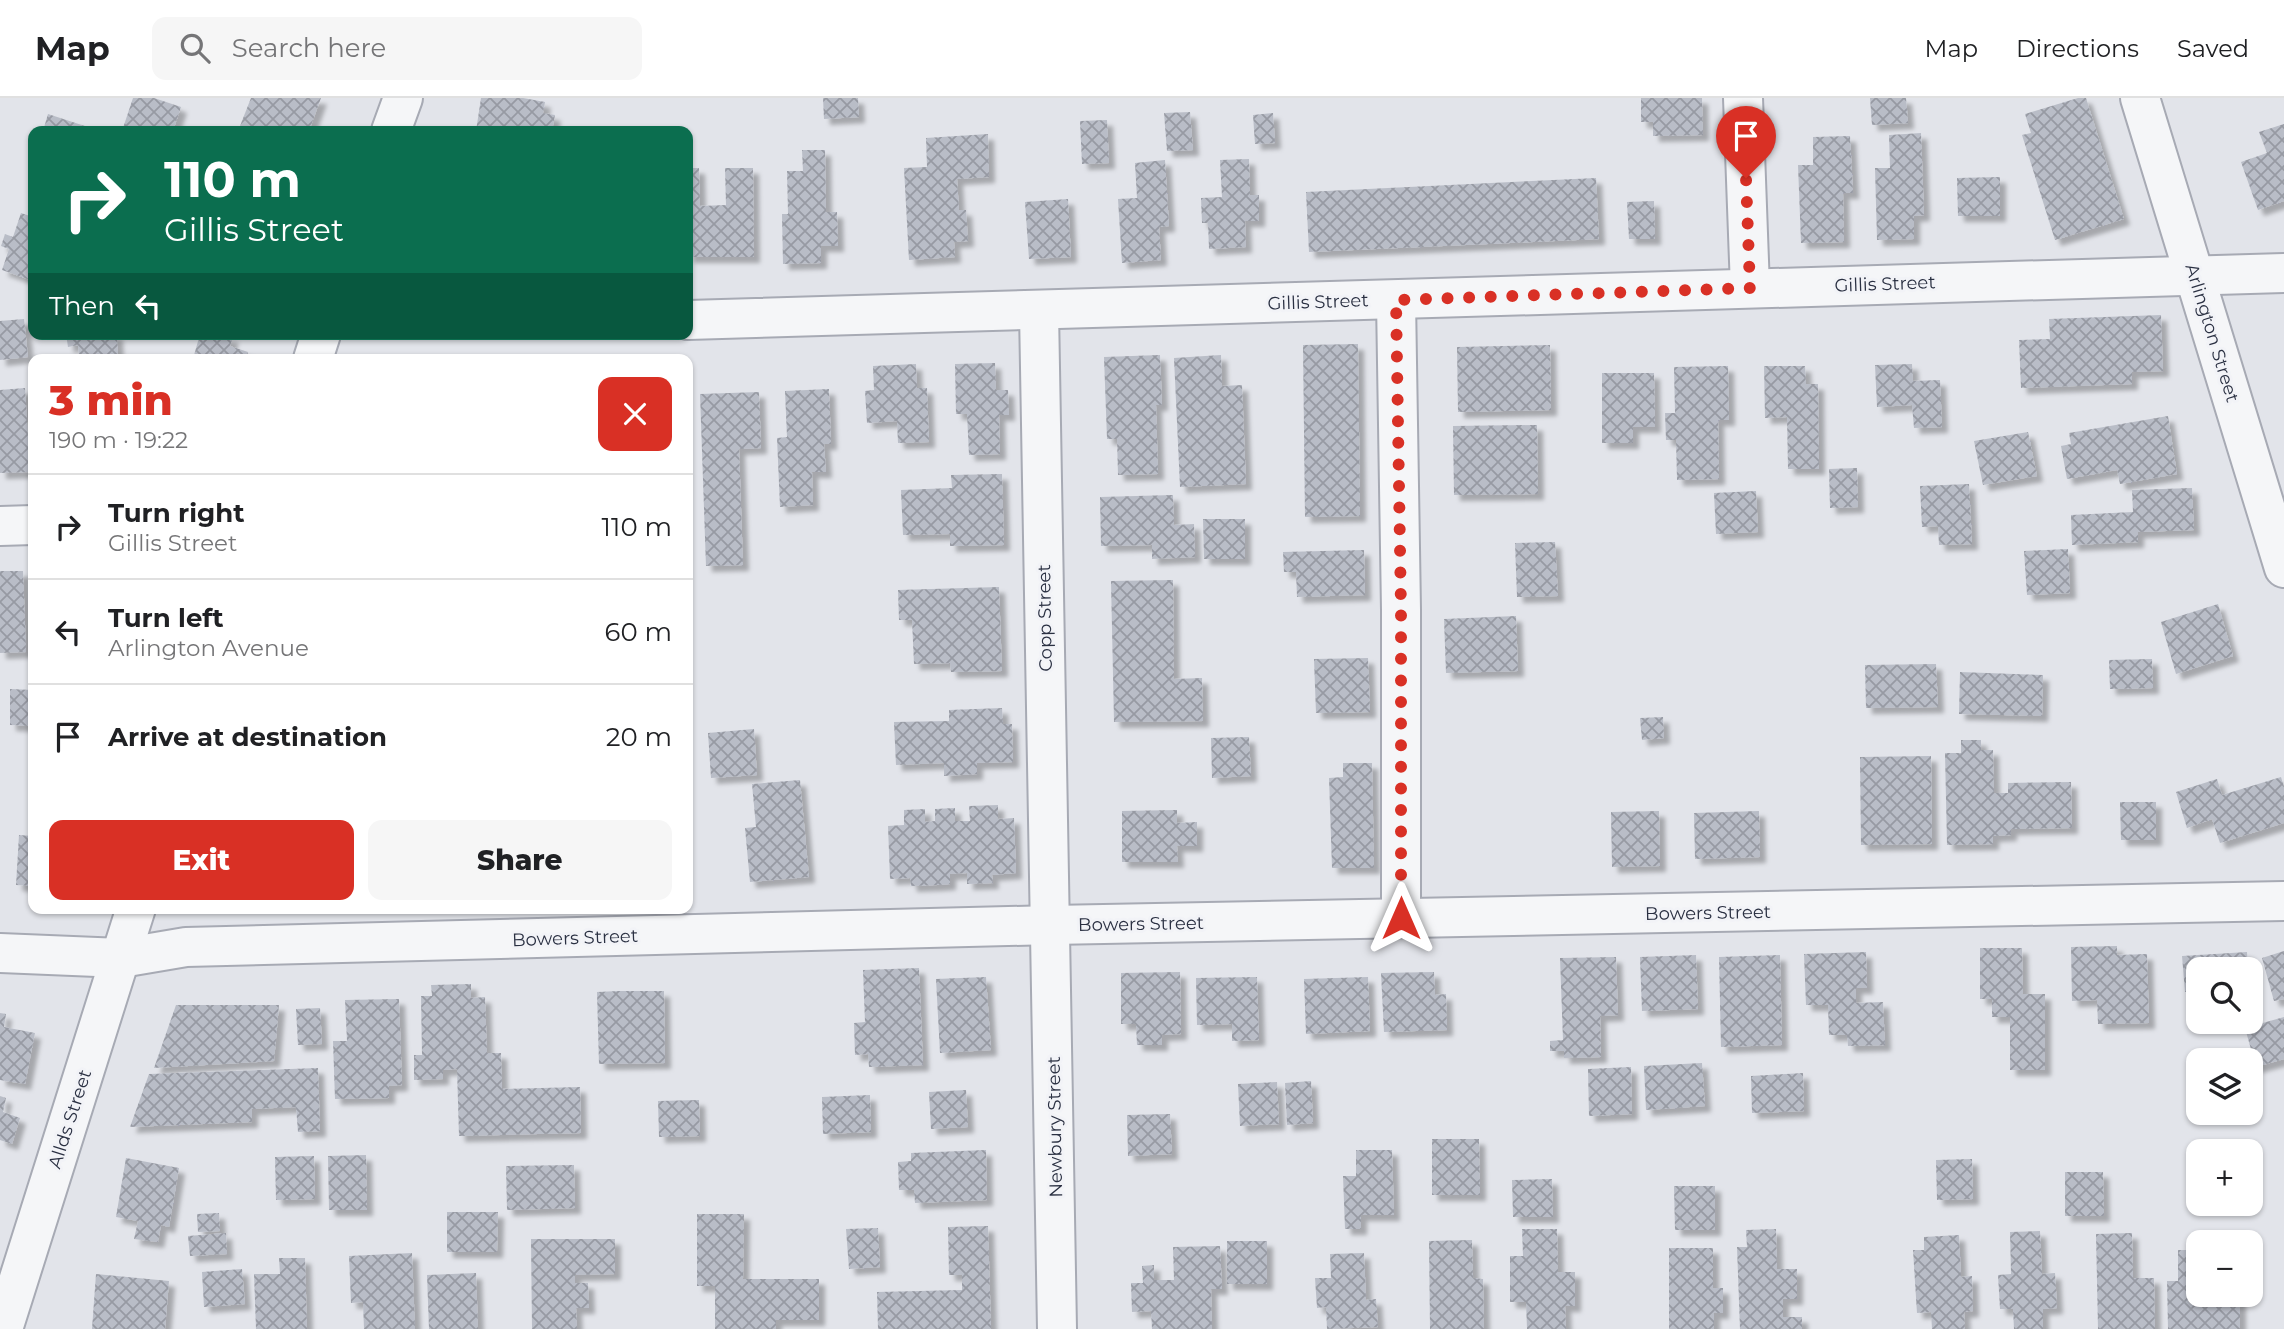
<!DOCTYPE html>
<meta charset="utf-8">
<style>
body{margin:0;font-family:Montserrat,sans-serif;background:#f6f6f6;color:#202124;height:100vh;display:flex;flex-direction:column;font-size:26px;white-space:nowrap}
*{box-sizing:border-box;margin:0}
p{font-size:23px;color:#757577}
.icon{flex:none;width:38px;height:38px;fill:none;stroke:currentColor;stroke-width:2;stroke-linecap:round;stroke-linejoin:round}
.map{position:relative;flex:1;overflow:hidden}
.panel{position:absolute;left:28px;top:256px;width:665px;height:560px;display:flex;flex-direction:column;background:#fff;border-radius:14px;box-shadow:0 2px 5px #0004}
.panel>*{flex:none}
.banner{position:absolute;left:28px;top:28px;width:665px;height:214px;border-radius:14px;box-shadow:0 2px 5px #0004;background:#0b6e4f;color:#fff;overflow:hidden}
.buttons{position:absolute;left:2186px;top:859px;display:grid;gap:14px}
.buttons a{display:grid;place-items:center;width:77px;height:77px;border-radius:14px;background:#fff;box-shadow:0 2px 5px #0004;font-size:35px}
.pin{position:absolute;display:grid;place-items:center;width:60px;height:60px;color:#fff;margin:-72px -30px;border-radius:50% 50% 50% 0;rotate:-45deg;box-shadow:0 0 7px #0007}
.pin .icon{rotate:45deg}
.me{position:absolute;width:77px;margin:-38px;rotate:0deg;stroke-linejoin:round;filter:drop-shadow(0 0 5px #0008)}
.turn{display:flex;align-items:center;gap:24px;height:147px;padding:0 21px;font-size:32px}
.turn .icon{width:91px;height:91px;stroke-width:2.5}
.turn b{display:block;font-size:49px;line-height:60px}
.then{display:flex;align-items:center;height:66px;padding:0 21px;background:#0003;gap:14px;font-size:26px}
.round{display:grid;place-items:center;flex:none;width:74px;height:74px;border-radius:14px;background:#f6f6f6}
.head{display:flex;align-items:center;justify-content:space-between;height:119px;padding:0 21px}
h1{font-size:42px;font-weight:800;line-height:52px;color:#d93025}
.primary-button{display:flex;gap:14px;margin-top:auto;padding:14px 21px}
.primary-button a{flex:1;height:80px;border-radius:14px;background:#d93025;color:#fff;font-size:28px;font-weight:800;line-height:80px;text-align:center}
.primary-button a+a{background:#f6f6f6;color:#202124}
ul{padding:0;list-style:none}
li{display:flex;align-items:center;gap:21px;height:105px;padding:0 21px;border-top:2px solid #e0e0e0}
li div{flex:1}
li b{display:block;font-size:26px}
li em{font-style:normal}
header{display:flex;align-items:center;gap:42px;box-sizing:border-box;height:98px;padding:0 35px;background:#fff;border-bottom:2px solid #e0e0e0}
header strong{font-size:33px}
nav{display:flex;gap:38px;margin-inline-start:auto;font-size:24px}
.search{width:490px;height:63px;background:#f6f6f6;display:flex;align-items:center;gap:18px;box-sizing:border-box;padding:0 24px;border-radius:14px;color:#757577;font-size:26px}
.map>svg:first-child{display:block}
</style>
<header>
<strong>Map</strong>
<div class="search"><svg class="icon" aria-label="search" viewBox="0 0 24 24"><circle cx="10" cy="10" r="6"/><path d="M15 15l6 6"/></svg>Search here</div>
<nav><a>Map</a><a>Directions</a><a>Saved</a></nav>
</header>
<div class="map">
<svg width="2284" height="1231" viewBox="0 0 2284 1231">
<defs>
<pattern id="building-cross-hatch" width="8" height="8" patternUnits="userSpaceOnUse" patternTransform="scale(1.75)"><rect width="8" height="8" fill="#b9bdc7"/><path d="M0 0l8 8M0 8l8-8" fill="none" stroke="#979aa3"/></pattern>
<filter id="shadow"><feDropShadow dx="6" dy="6" stdDeviation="2" flood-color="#0004"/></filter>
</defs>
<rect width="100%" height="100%" fill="#e2e4ea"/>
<g fill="url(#building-cross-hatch)" filter="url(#shadow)">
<polygon points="133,0 154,0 181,9 173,33 133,33 123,30"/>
<polygon points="251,0 321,0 309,33 253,33 240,28"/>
<polygon points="481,0 523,0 545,4 543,15 555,17 552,33 476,33"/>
<polygon points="823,0 858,0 859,19 824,21"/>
<polygon points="1641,0 1702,0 1703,37 1653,38 1653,24 1641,24"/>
<polygon points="1870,0 1906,0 1908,25 1872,27"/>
<polygon points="2078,0 2086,0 2124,121 2055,142 2022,37 2031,35 2025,16"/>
<polygon points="1190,14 1193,52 1167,53 1164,15"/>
<polygon points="1273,15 1275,45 1255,46 1253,17"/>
<polygon points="48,16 94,31 93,33 43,33"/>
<polygon points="1107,22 1109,65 1082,66 1080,23"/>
<polygon points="2284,26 2284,103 2258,112 2241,64 2267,55 2259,34"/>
<polygon points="1921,35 1924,117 1914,118 1914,141 1877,142 1875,70 1890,70 1889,37"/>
<polygon points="988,36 989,79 957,81 959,112 966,112 968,143 954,144 955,159 909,162 904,70 927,69 926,40"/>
<polygon points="1850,38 1853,95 1843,95 1844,144 1801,145 1798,67 1813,67 1813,39"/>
<polygon points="802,52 825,52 826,114 837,114 838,148 821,148 821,165 783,166 782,116 788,116 787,73 803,73"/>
<polygon points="1249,61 1250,97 1259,97 1259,123 1245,123 1246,149 1209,151 1208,125 1202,125 1201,100 1222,99 1220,62"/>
<polygon points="1165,62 1169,128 1159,129 1161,162 1122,165 1118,101 1137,100 1135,65"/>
<polygon points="688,70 699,70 700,108 726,107 725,70 753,70 754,159 688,159"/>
<polygon points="2000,79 2000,118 1958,118 1957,80"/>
<polygon points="1596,80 1599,141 1309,154 1306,94"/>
<polygon points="1068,101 1071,159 1029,161 1025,104"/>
<polygon points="1654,103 1655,141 1629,141 1627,104"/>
<polygon points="21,115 33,119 33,183 2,172 9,151 1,148 5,136 13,139"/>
<polygon points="2161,217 2163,273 2132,274 2132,286 2021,290 2019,242 2050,241 2049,221"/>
<polygon points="24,221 28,259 0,262 0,223"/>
<polygon points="66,236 117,236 118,257 79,260 78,247 68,249"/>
<polygon points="200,236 233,239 230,248 248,254 247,261 193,261"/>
<polygon points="1358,246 1360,418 1305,419 1303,247"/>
<polygon points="1550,247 1551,312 1458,314 1457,249"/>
<polygon points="1160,257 1162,307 1156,307 1158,376 1118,377 1117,341 1107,341 1104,259"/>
<polygon points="1221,257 1222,288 1242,287 1246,386 1180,389 1174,260"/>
<polygon points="995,265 996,292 1008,292 1009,317 999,317 1000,356 969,357 967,316 956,316 955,266"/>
<polygon points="916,266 917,290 927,290 929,344 898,345 897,323 867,325 865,293 874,292 873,268"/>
<polygon points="1912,266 1913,283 1940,282 1942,329 1914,330 1912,307 1877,309 1875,267"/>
<polygon points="1728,268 1729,322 1718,322 1719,381 1677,382 1676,342 1666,342 1665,315 1675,315 1674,269"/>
<polygon points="1764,268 1805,268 1806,286 1818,286 1819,371 1788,371 1787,319 1765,320"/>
<polygon points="1602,275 1654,275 1655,329 1633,329 1633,345 1602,345"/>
<polygon points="25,290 30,374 0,375 0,292"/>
<polygon points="829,291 831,346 824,346 826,374 812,374 813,407 780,409 777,340 787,339 785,293"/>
<polygon points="759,294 761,350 739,351 743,467 706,468 700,296"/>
<polygon points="2168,318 2177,376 2120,386 2117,372 2067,381 2061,348 2071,346 2069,335"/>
<polygon points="1537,327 1538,396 1454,397 1453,328"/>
<polygon points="2028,334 2037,378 1983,387 1974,343"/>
<polygon points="1857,370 1858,409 1830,410 1829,371"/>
<polygon points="1002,376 1004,447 950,448 950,436 903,437 901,392 952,390 951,377"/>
<polygon points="1969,386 1972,446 1939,447 1938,428 1922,429 1920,388"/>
<polygon points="2192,390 2194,432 2138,434 2138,444 2072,447 2071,417 2133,414 2132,392"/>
<polygon points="1756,393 1758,434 1716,436 1714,395"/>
<polygon points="1173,397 1174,427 1194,426 1195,459 1152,461 1152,447 1101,448 1100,399"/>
<polygon points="1203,421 1245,421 1245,461 1204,461"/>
<polygon points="1555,444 1558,498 1517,499 1515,445"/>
<polygon points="2068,451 2070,495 2027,497 2024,453"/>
<polygon points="1364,452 1365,497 1297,499 1296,474 1284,474 1283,454"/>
<polygon points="0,473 23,473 26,554 0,555"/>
<polygon points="1173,482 1174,581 1202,580 1203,623 1114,624 1111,483"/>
<polygon points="999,489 1002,573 951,574 950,565 914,566 912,522 899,522 898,492"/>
<polygon points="2218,506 2233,558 2176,576 2161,524"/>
<polygon points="1516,518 1518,573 1446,575 1444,521"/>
<polygon points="1368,560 1370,614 1316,615 1314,561"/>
<polygon points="2152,561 2153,590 2110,591 2109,562"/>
<polygon points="1936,566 1938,609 1866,610 1865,567"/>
<polygon points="1960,574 2043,577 2042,618 1959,616"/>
<polygon points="10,591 33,592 33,628 10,627"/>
<polygon points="1002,610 1003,626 1012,626 1013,664 977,665 977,676 944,678 944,665 896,667 894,624 949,623 949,612"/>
<polygon points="1663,619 1664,640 1642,642 1640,620"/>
<polygon points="754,631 757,677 711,680 708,635"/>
<polygon points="1249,639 1251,678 1212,680 1211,640"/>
<polygon points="1961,642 1981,642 1981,652 1993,652 1994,695 2008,695 2008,685 2071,684 2072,730 2011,731 2011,737 1993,738 1993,746 1947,747 1945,655 1961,655"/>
<polygon points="1931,658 1932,746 1861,747 1860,659"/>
<polygon points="1343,665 1372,665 1374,770 1332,770 1329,680 1343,679"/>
<polygon points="2281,679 2284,689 2284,725 2220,745 2212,721 2187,730 2176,694 2217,681 2222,697"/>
<polygon points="800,682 809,779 750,784 745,730 756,729 752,686"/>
<polygon points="2120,704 2156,704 2156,742 2121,742"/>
<polygon points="998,707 998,721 1014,720 1016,775 992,777 993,785 967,786 967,775 950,776 950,786 937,787 911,788 910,780 890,781 888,728 904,727 904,712 925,711 925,724 935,723 935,711 955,710 955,723 970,723 969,708"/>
<polygon points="1177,712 1177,725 1197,724 1197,748 1177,748 1178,764 1122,764 1122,713"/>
<polygon points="1659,713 1660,768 1612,769 1611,714"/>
<polygon points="1759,713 1760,759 1695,761 1694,715"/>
<polygon points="19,737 33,738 33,788 16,787"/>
<polygon points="2117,848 2117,857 2147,856 2149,925 2098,926 2097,902 2072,903 2071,849"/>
<polygon points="1980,850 2022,850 2023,896 2045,896 2045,972 2010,972 2010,919 1992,919 1992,901 1980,901"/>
<polygon points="2284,853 2284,901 2274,903 2262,860"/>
<polygon points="1866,854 1867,890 1856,890 1856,905 1883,904 1885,947 1848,948 1847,937 1829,937 1828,907 1806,907 1804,856"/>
<polygon points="2247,854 2248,872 2198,872 2198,893 2185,894 2182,858"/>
<polygon points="1696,857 1698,911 1642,913 1640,859"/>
<polygon points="1780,857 1782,947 1721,949 1719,859"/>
<polygon points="1616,859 1618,917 1600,918 1601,959 1564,960 1564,953 1550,953 1550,943 1563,942 1560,860"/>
<polygon points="919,870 923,967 869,969 868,956 855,957 854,925 865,924 863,872"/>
<polygon points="1180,874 1181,936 1162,937 1162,947 1137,947 1136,926 1121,926 1121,875"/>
<polygon points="1434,874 1435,897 1446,896 1447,932 1384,934 1381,875"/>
<polygon points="986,879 991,952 940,955 936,881"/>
<polygon points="1257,879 1259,942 1232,943 1232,926 1197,927 1196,880"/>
<polygon points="1368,879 1370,933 1306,936 1304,881"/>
<polygon points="471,886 471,900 485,899 487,955 501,955 502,991 580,989 581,1035 459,1038 457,971 443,972 443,981 414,982 414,957 422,957 421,898 432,898 431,887"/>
<polygon points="619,893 664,893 665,965 599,966 597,894"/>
<polygon points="399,901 402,987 389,988 389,1000 335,1001 333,943 347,943 345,902"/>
<polygon points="176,907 279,907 274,963 154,970"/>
<polygon points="320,910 322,946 298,947 296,911"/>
<polygon points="0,915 6,916 4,929 35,935 25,986 0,982"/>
<polygon points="2284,919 2284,961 2256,969 2245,930"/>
<polygon points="1702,965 1705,1008 1646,1012 1644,968"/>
<polygon points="1631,969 1632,1016 1589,1018 1588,971"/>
<polygon points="318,970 320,1033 298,1034 296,1009 252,1011 252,1024 130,1029 149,976"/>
<polygon points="1803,975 1804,1013 1752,1015 1751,978"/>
<polygon points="1311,983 1313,1025 1287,1027 1285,985"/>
<polygon points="1277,984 1279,1026 1240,1028 1238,986"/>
<polygon points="966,992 968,1029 931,1031 929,994"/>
<polygon points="870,997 871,1034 823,1036 822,999"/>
<polygon points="0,998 6,1000 3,1014 20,1020 12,1046 0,1042"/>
<polygon points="699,1002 700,1038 659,1039 658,1003"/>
<polygon points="1170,1016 1172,1056 1128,1058 1127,1017"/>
<polygon points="1432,1041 1479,1041 1480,1097 1432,1097"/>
<polygon points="986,1052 987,1102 915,1105 914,1092 899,1092 898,1064 911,1063 911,1055"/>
<polygon points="1356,1052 1392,1052 1394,1117 1361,1117 1361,1131 1345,1131 1343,1078 1356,1078"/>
<polygon points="366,1057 367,1112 329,1112 328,1058"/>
<polygon points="314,1058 315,1101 276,1102 275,1059"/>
<polygon points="126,1060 179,1070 169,1129 161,1127 158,1144 134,1141 138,1123 116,1119"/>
<polygon points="1972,1061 1973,1101 1937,1102 1936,1062"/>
<polygon points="574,1067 575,1110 507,1112 506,1068"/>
<polygon points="2065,1074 2103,1074 2104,1118 2065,1118"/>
<polygon points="1552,1081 1553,1119 1513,1119 1512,1082"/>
<polygon points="1674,1088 1715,1088 1715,1132 1675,1132"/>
<polygon points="447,1114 498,1114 497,1154 447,1154"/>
<polygon points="219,1115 220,1133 198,1134 197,1116"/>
<polygon points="697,1116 744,1116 743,1181 819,1181 819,1222 776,1222 776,1231 715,1231 715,1188 697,1188"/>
<polygon points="988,1128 991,1231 878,1231 877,1194 962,1192 962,1177 949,1177 948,1129"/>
<polygon points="878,1130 880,1169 849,1171 846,1131"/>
<polygon points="1522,1131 1557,1131 1558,1174 1575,1174 1575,1208 1565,1208 1566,1231 1527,1231 1526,1204 1510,1204 1510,1158 1523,1158"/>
<polygon points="1776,1131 1777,1171 1797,1171 1797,1201 1783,1201 1783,1219 1802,1219 1802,1231 1740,1231 1737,1149 1747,1149 1746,1132"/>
<polygon points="2040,1133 2042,1176 2055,1175 2057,1210 2043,1211 2043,1231 2014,1231 2013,1211 2000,1211 1998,1177 2011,1176 2010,1134"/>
<polygon points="226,1135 227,1156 190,1158 188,1138"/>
<polygon points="2132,1135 2133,1180 2154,1180 2155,1231 2098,1231 2096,1136"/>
<polygon points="1959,1137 1961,1179 1972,1178 1973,1213 1964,1214 1965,1231 1932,1231 1931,1214 1917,1215 1913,1152 1924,1152 1924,1139"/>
<polygon points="531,1141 615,1141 615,1176 575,1177 575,1185 588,1185 589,1210 576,1210 577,1231 532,1231"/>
<polygon points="1472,1142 1473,1180 1483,1181 1484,1231 1430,1231 1429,1143"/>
<rect x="1227" y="1143" width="40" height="43"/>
<polygon points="1220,1148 1222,1191 1211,1191 1212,1231 1152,1231 1151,1213 1132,1214 1131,1185 1143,1185 1142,1168 1154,1167 1154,1182 1174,1182 1173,1149"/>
<polygon points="1669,1150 1713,1150 1713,1190 1723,1190 1723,1215 1714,1215 1714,1231 1669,1231"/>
<polygon points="2178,1152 2198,1152 2198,1197 2240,1197 2240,1231 2168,1231 2167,1183 2178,1183"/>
<polygon points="412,1155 415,1231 364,1231 363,1204 351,1205 349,1158"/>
<polygon points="1364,1155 1366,1202 1376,1201 1378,1229 1327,1231 1326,1209 1317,1210 1315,1180 1331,1180 1330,1156"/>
<polygon points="279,1160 305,1160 307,1231 256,1231 254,1176 280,1176"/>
<polygon points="242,1171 245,1206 204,1209 202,1174"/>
<polygon points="476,1175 478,1231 429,1231 427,1177"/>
<polygon points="96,1176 169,1183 165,1231 92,1231"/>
</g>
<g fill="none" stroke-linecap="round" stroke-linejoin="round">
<defs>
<g id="minor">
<polyline points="1743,0 1750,190"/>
<polyline points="2140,0 2284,470"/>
<polyline points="391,33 403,0"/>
<polyline points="1396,202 1401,512 1401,820"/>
<polyline points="1039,213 1057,1231"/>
<polyline points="688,222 2284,175"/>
<polyline points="313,261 321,236"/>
<polyline points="0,428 33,427"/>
<polyline points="0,855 121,860 186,849 1052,827 2284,803"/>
<polyline points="3,1231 136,810"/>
</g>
</defs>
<use href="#minor" stroke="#a7aab4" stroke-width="42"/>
<use href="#minor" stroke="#f5f6f8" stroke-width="38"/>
</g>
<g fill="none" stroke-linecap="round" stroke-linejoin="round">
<polyline stroke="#d93025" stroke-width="12" stroke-dasharray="0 21.6" points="1401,820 1401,512 1396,202 1750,190 1746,80"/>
</g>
<g text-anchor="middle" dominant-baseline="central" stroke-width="6" stroke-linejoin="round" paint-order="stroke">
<g font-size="18" fill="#2a3042" stroke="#f2f3f7">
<text transform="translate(1885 186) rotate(-2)">Gillis Street</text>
<text transform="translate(1318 204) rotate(-2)">Gillis Street</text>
<text transform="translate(2212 235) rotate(73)">Arlington Street</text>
<text transform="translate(1045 520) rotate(-91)">Copp Street</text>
<text transform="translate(1708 815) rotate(-1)">Bowers Street</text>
<text transform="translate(1141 826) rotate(-1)">Bowers Street</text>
<text transform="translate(575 840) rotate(-2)">Bowers Street</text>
<text transform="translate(70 1021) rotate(-72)">Allds Street</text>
<text transform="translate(1055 1029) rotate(-91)">Newbury Street</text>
</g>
</g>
</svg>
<div class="buttons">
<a><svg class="icon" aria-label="search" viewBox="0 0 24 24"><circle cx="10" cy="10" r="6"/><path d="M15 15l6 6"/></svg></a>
<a><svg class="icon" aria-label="layers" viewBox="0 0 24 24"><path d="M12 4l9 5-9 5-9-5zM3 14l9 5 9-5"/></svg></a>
<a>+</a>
<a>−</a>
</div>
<div class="pin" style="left:1746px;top:80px;background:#d93025"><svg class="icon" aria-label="arrive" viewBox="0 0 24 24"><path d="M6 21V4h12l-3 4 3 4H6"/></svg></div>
<svg class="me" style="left:1401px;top:820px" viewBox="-20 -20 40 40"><path d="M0-17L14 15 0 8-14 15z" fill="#d93025" stroke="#fff" stroke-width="4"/></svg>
<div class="banner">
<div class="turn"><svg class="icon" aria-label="right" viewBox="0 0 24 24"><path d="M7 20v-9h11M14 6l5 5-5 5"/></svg><div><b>110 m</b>Gillis Street</div></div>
<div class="then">Then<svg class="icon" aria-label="left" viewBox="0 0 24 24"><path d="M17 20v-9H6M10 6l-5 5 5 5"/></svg></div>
</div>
<section class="panel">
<div class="head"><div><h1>3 min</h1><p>190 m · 19:22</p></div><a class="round" style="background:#d93025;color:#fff"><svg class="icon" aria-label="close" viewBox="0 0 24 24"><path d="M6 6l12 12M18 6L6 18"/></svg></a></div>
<ul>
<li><svg class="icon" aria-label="right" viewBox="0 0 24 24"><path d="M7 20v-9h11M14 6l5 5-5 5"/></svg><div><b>Turn right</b><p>Gillis Street</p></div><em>110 m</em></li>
<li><svg class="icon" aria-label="left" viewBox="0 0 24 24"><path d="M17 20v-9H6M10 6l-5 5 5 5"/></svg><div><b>Turn left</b><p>Arlington Avenue</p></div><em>60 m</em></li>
<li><svg class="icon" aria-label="arrive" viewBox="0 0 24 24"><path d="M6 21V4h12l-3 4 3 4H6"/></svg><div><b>Arrive at destination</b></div><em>20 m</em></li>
</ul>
<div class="primary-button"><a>Exit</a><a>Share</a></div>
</section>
</div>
